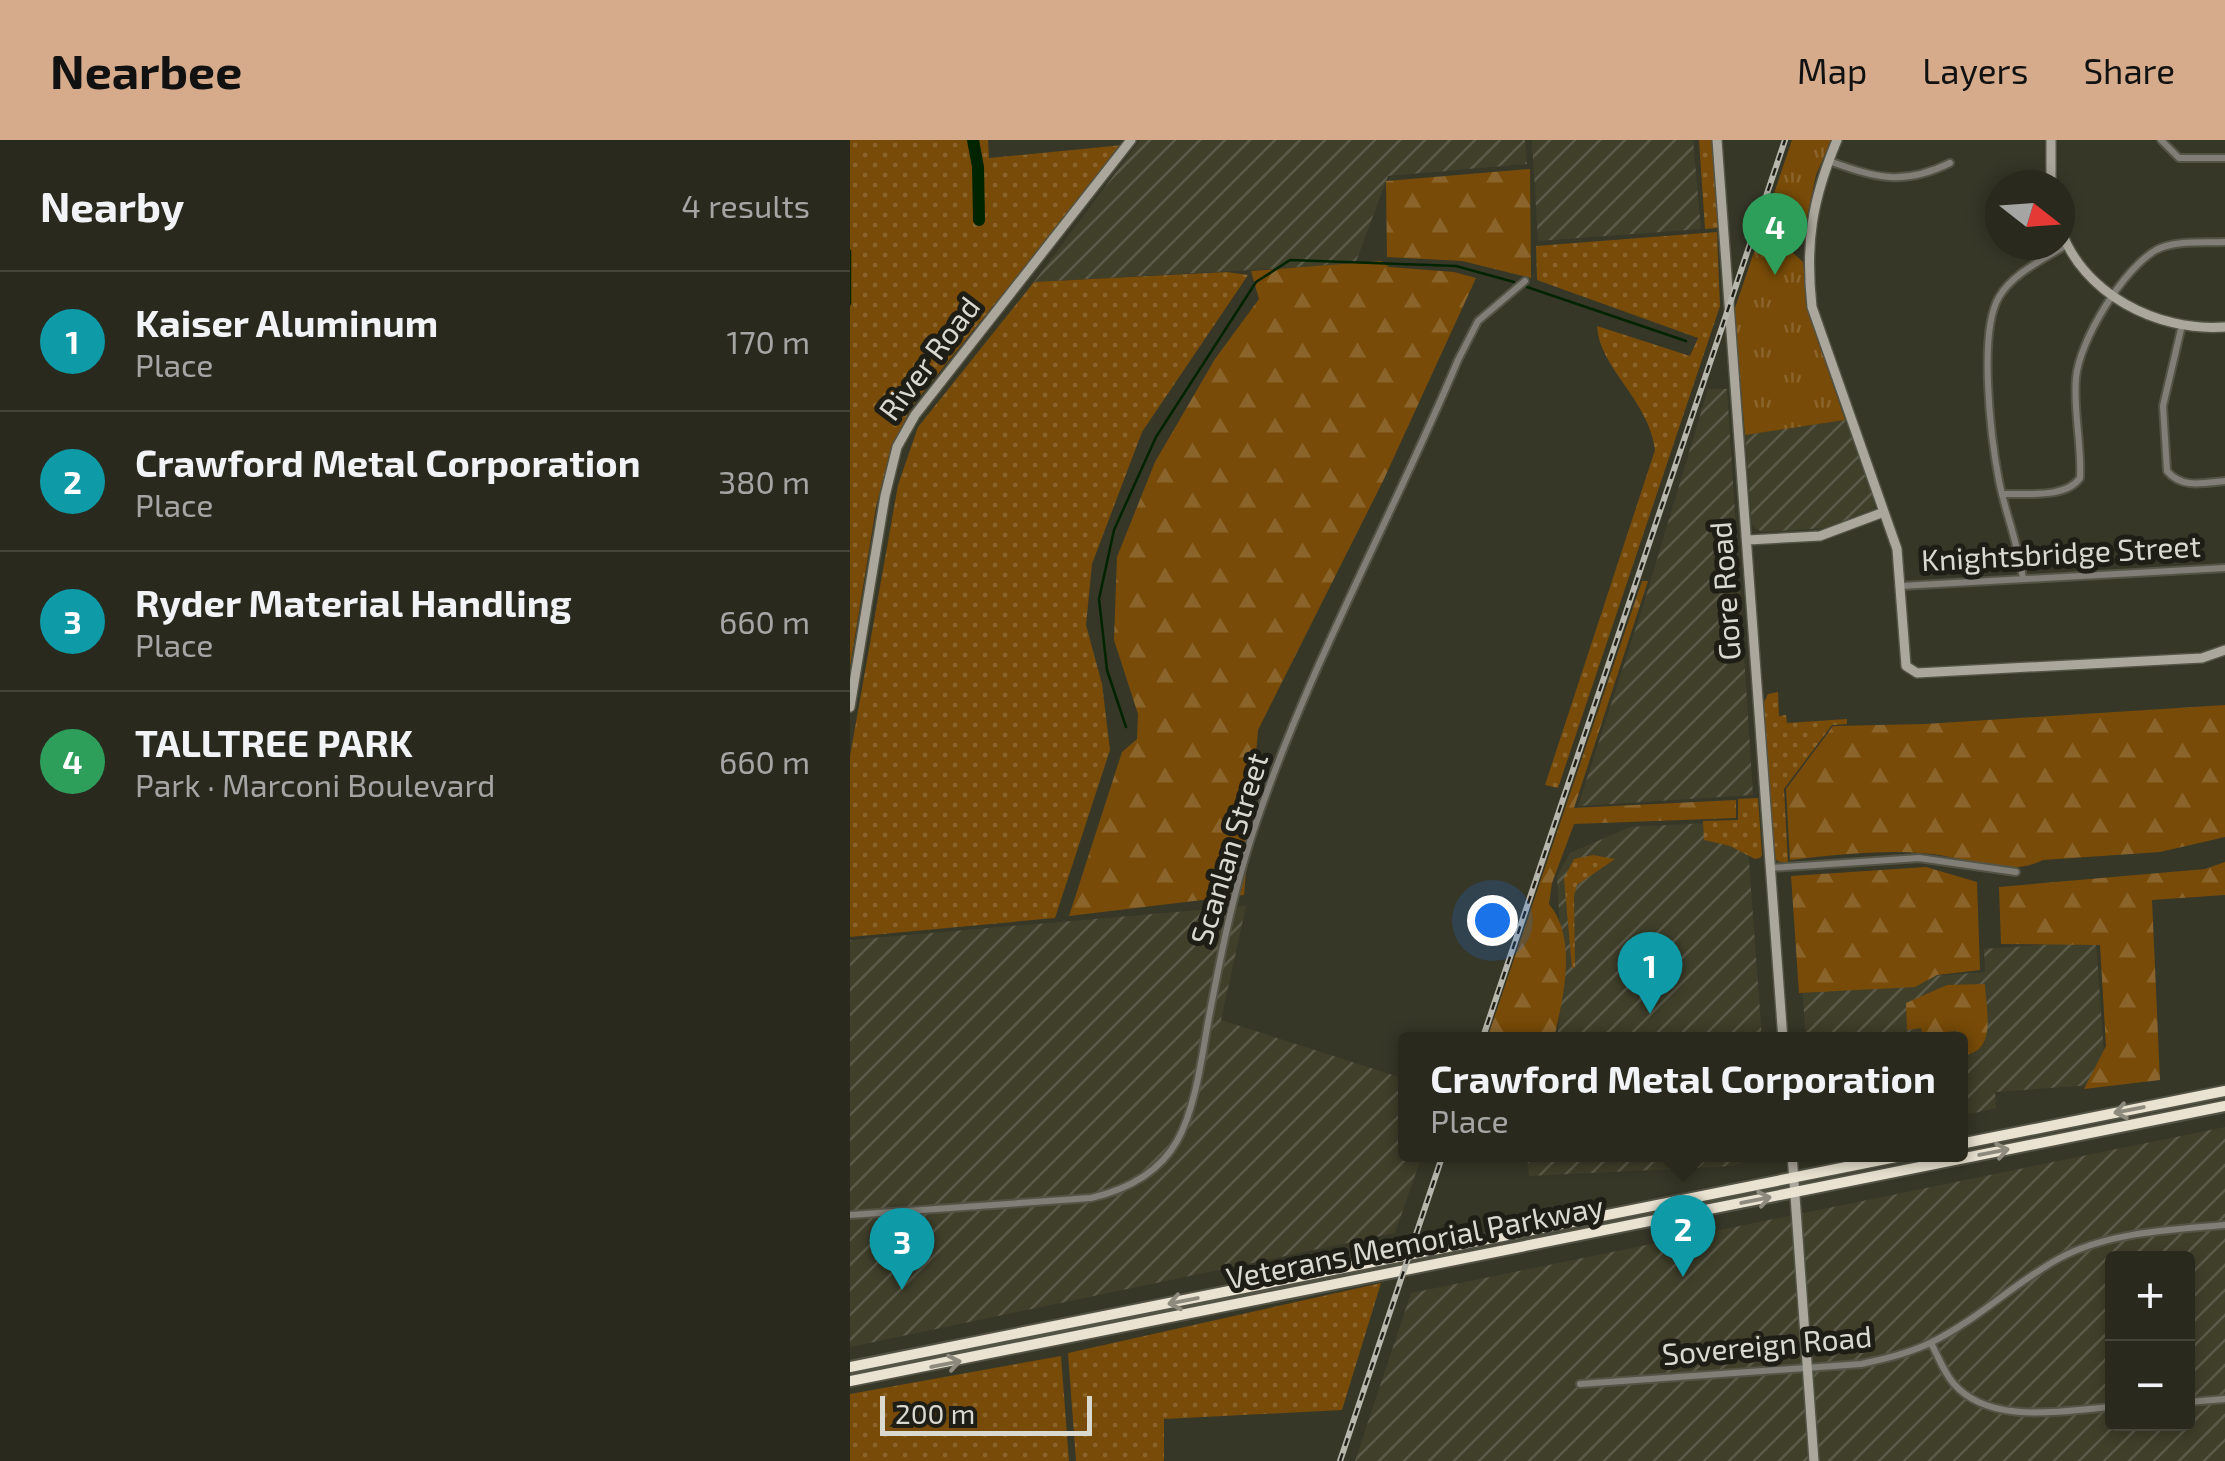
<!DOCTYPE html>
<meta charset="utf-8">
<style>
:root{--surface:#29291e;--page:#35352b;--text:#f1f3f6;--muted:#a5a6a4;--line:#45453c;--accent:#d6ab8b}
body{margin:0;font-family:"Exo 2",sans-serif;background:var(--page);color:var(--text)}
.controls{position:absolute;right:30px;bottom:30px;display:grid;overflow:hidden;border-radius:10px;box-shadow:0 5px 15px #0003}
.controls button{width:90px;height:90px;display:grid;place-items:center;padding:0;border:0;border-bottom:2px solid var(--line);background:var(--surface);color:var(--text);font:50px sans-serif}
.compass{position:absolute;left:1135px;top:30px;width:90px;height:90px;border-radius:50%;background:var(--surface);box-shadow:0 5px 15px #0003;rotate:107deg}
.scale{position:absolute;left:30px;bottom:25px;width:212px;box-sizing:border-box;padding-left:10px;border:5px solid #d9d9d0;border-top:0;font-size:28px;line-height:35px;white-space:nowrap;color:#d9d9d0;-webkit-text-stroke:8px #1e1e17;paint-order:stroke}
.you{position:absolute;left:642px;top:780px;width:35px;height:35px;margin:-25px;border:8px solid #fff;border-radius:50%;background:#1a73e8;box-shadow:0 0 0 15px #1a73e833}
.badge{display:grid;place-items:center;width:65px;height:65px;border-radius:50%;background:var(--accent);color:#fff;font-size:32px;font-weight:700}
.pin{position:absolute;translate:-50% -82px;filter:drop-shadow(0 2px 5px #0008)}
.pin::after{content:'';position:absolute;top:52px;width:35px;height:30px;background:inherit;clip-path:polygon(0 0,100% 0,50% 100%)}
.popup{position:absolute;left:548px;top:892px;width:570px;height:130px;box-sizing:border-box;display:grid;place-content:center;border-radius:10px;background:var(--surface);filter:drop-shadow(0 2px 8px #0005);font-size:32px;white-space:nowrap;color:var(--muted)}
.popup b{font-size:38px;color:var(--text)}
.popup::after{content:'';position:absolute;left:50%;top:100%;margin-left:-20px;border:20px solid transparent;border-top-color:var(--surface)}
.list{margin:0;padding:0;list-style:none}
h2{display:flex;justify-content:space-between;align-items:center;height:130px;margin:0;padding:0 40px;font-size:42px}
h2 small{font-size:32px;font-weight:400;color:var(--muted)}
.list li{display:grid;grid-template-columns:65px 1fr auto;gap:30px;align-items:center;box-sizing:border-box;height:140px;padding:0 40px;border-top:2px solid var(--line)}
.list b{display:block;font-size:38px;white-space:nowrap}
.list p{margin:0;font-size:32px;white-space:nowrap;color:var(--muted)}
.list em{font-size:32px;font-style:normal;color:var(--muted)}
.map{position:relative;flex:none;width:1375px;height:1321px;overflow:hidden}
header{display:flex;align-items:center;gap:60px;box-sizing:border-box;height:140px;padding:0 50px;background:var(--accent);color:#111}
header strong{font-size:48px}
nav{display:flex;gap:55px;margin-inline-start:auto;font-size:35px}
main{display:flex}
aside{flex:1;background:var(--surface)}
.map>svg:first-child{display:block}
.industrial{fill:url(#industrial-furrows);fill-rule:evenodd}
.grass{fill:url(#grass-dots)}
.forest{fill:url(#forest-firs)}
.park{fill:url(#park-tufts)}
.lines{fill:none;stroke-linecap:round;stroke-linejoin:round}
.stream{stroke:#002400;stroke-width:2.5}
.river{stroke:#002400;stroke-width:12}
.street-casing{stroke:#545446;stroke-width:10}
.secondary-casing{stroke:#545446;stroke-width:12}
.highway-casing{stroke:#545446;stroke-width:14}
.street{stroke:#817e77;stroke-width:6}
.secondary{stroke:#aca79c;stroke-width:9}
.highway{stroke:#eae3d2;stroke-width:10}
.rail-casing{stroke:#b7b7ad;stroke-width:6}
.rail{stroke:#1e1e17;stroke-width:2.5;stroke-dasharray:8;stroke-linecap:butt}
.oneway{stroke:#8e8a7e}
.labels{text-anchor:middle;stroke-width:10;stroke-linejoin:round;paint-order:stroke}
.street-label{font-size:30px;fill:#d9d9d0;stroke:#1e1e17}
</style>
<header>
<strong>Nearbee</strong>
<nav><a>Map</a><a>Layers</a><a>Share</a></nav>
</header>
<main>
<aside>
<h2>Nearby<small>4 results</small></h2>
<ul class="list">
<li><span class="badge" style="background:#0f9aa8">1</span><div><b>Kaiser Aluminum</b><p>Place</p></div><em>170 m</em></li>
<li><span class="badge" style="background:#0f9aa8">2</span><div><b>Crawford Metal Corporation</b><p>Place</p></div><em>380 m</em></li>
<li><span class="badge" style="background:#0f9aa8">3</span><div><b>Ryder Material Handling</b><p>Place</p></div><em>660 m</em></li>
<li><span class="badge" style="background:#2e9e5b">4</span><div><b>TALLTREE PARK</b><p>Park · Marconi Boulevard</p></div><em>660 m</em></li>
</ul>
</aside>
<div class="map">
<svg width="1375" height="1321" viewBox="0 0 1375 1321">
<defs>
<pattern id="industrial-furrows" width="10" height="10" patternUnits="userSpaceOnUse" patternTransform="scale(2.5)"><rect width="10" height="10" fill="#403f2a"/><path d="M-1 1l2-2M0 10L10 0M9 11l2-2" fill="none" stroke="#5b5a48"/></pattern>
<pattern id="grass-dots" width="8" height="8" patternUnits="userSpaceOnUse" patternTransform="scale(2.5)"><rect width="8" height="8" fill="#784b08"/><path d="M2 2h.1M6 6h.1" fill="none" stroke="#8b642b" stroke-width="1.8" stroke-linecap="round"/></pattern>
<pattern id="forest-firs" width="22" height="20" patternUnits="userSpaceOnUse" patternTransform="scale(2.5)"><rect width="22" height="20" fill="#784b08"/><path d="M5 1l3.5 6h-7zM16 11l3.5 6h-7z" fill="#8b642b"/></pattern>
<pattern id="park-tufts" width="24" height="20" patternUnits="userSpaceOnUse" patternTransform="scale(2.5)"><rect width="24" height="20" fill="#784b08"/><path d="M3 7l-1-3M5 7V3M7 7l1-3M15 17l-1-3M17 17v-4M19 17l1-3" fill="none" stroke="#8b642b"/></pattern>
</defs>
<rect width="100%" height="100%" fill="#373728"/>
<path class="industrial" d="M290,0H675L677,24L538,36L505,124L184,142Z
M682,0H843L851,89L688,101Z
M858,249H877L903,655L728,666L794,463Z
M995,280L1025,359L1024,369L975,388L913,392L905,388L902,384L895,295Z
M896,681L912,899L707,900L713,846L707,736L720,713L780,687Z
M396,766L371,880L555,939L556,1014L572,1015L545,1093L0,1207V800Z
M1246,801L1256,944L1145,952L1146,968L1111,976L1110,900L956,899L952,846L1135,832L1134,809Z
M1375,987V1321H505L561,1153ZM1262,1118H1338V1284H1262Z
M677,1015V1014L908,1015L884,1026L679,1036Z"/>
<path class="grass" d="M0,0H138L139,18L273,5L62,266L41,308L26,367L0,527Z
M849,0H862L868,88L855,89Z
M867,92L870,166L708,648L695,645L805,310C799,260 749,228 747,186L840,216L848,198L687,140L686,106Z
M377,132L398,135L292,292L242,424L236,485L252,544L260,610L205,778L0,797V616L48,345L68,287L184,142Z
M928,552L929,576L936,575L937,583L997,579V584L982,585L934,649L938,723L927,721L924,715L913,564L918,554Z
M908,658L912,715L910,718L905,719L880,706L854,700L853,681L888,680V659Z
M743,715L765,719L727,745L724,756L725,827L722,828L714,738L724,719Z
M531,1143L492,1270L314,1279V1321H226L218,1213Z
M211,1216L219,1321H0V1254Z"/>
<path class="forest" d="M680,29L681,138L612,121L537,117L536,41Z
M531,121L539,127L604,132L626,138L533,341L408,590L394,755L219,776L272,612L287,599L288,574L264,500L267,417L305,322L365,219L409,159L401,131Z
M792,441H798L724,668L886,660V678L724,684L702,743L699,764C728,799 713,858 704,899H637Z
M1375,565V697L1310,712L1193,720C1155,739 1112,715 1072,713C1028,710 983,715 940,720L936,649L983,586L1075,584Z
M1375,722V755L1302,760L1310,940L1234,949L1256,906L1250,805L1151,804L1149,747L1355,729Z
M1076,727L1127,742L1130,830L1087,835L1065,847L949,853L941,736Z
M1135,844C1136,870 1148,914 1111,915L1108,891L1072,894L1071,888L1057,890L1056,863L1097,845Z"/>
<path class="park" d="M942,0H981L966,35L954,91L943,98L942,112L953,122L959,175L995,280L895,295L884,171Z"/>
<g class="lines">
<path class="stream" d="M0,111V164
M677,147L836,201
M276,587L257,530L249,459L264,390L306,297L406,142L440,120L606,126L664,142"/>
<path class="river" d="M123,0L128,27L129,80"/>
<defs>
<path id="street" d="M1311,0L1329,18H1375
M979,21C1026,38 1053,46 1100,23
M1332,185L1313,266L1317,331C1332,349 1353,343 1375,341
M1152,354C1176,353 1215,359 1230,338C1232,305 1223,271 1226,238C1229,201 1273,129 1306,110C1325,100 1354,103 1375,102
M1173,439C1168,403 1156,375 1149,341C1141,299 1128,192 1149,157C1163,133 1193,120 1216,105
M1051,446L1375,428
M920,728L1069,718L1166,732
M0,1075L241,1058C275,1050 309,1033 327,1001C346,968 352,914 359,877C371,814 383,753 403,692C457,529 542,378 608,220L628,181L675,141
M1081,1203C1088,1216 1094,1233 1104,1244C1141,1286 1214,1270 1262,1267
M730,1244L1011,1224C1034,1219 1056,1214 1078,1204C1125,1182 1163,1144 1208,1119C1257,1092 1321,1090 1375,1085
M1338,1262L1375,1259"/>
<path id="secondary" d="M867,0L933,900
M987,0C962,60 955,103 962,167L1047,409L1056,526L1067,533L1352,518L1375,510
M1201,45V0
M1210,88C1233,154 1307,192 1375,187
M898,400L970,396L1034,372
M0,567L35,356L47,307L65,275L281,0
M942,1014L964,1321"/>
<path id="highway" d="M1110,1004L1375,951
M0,1227L1061,1014
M0,1241L1375,966"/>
</defs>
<use href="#street" class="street-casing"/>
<use href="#secondary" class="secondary-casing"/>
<use href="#highway" class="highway-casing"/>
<use href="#street" class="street"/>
<use href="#secondary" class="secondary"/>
<use href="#highway" class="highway"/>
<defs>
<path id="rail" d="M632,900L935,0
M490,1321L593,1014"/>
</defs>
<use href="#rail" class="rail-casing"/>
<use href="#rail" class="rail"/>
</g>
<defs><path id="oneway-shaft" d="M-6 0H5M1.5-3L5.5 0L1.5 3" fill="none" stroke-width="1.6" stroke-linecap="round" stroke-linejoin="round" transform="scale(2.5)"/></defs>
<g class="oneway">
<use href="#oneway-shaft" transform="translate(1279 970) rotate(169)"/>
<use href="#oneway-shaft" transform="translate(1144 1012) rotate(-11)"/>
<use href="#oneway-shaft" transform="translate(906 1060) rotate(-11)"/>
<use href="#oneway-shaft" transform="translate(333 1161) rotate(169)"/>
<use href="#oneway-shaft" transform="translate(96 1224) rotate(-11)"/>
</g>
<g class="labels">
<g class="street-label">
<text transform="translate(80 219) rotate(-53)" y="10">River Road</text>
<text transform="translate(1211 414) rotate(-3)" y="10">Knightsbridge Street</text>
<text transform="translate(876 451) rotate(-94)" y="10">Gore Road</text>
<text transform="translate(380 709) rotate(-73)" y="10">Scanlan Street</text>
<text transform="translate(565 1103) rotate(-11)" y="10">Veterans Memorial Parkway</text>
<text transform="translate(917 1206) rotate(-5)" y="10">Sovereign Road</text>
</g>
</g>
</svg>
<div class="controls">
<button>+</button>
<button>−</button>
</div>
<svg class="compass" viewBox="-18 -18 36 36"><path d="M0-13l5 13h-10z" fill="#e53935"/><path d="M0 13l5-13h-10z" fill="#a5a6a4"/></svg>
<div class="scale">200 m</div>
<div class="you"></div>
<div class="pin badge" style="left:800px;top:874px;background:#0f9aa8">1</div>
<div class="pin badge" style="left:833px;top:1137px;background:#0f9aa8">2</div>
<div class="popup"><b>Crawford Metal Corporation</b>Place</div>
<div class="pin badge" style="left:52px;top:1150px;background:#0f9aa8">3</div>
<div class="pin badge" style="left:925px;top:135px;background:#2e9e5b">4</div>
</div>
</main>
